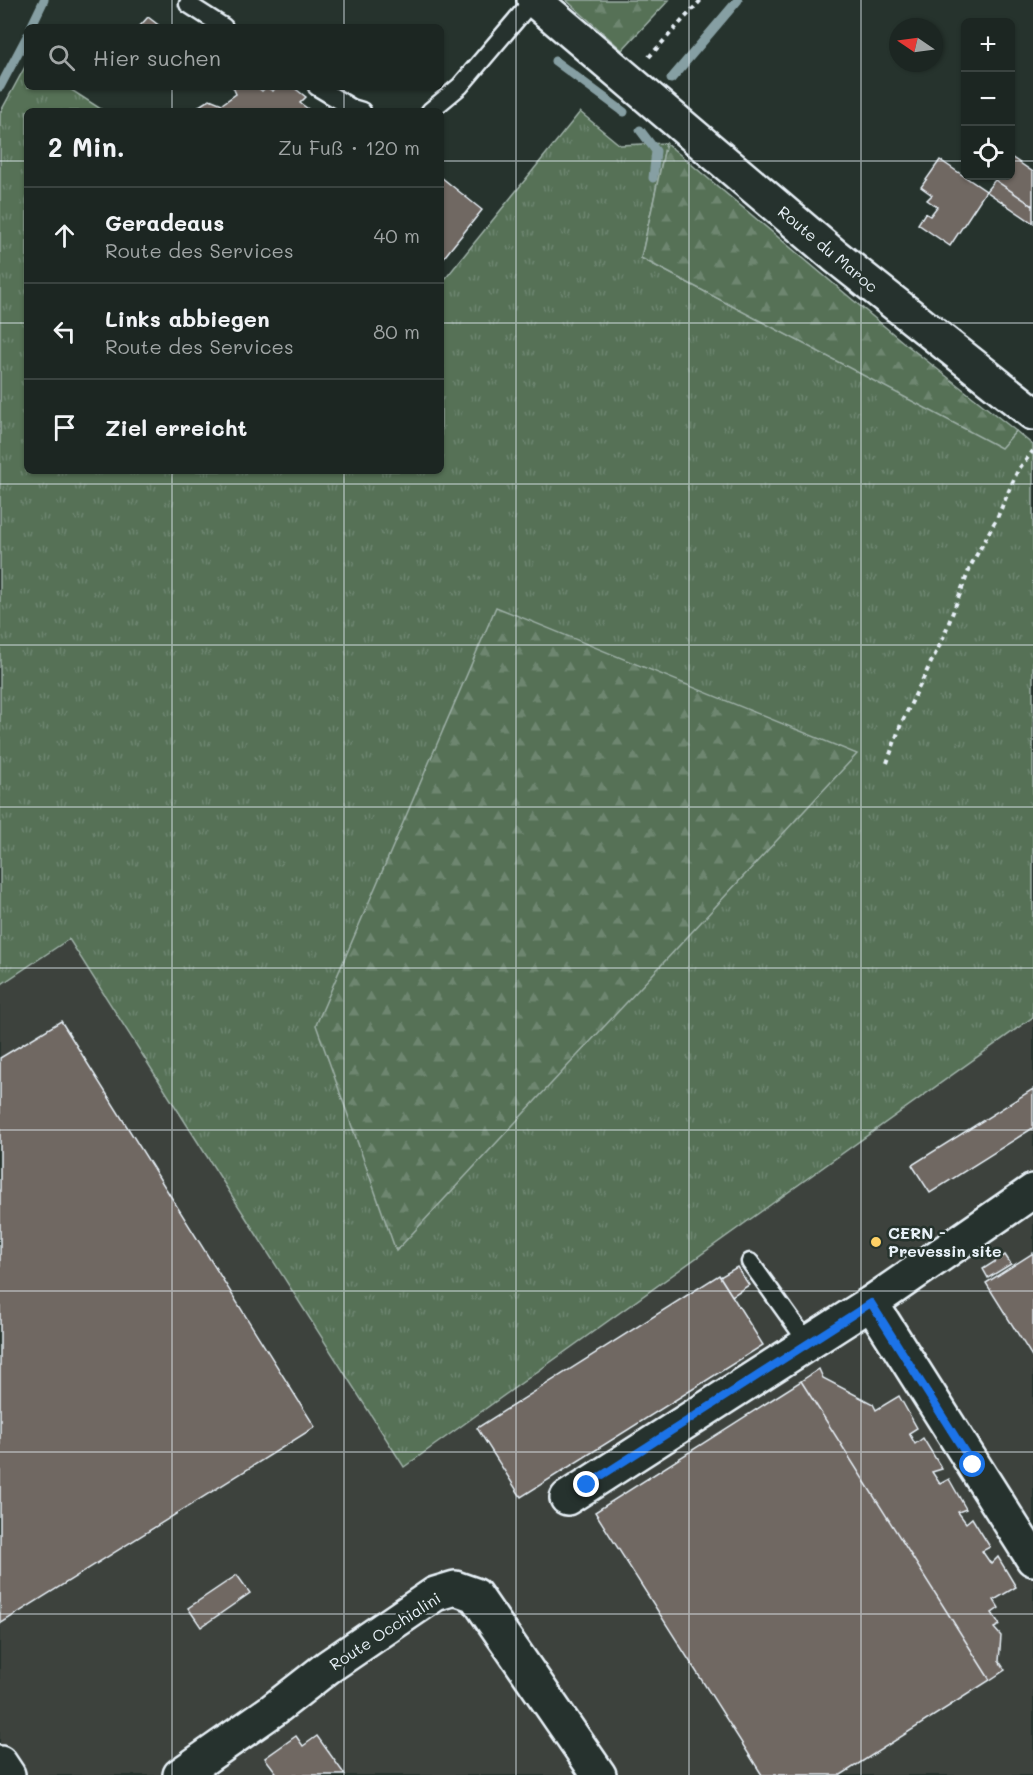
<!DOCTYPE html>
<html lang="de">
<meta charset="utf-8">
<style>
:root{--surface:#1c2622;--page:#29322f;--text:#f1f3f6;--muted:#a0a5a5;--line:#3a4340}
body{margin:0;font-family:Mali,sans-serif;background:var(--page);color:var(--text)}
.controls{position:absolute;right:18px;top:18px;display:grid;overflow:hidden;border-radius:9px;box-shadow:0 2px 4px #0004}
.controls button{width:54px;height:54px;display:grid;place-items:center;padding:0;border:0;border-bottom:2px solid var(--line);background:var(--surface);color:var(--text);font:30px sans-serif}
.compass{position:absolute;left:889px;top:18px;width:54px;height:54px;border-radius:50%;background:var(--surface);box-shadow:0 2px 4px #0004;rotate:283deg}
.stop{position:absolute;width:18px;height:18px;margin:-14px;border:4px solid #1a73e8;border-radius:50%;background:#fff}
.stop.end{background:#1a73e8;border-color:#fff;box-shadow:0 2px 6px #0008}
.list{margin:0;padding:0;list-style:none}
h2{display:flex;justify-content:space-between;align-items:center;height:78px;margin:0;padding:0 24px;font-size:26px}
h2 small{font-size:20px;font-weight:400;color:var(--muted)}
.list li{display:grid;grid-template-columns:39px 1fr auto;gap:18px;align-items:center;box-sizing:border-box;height:96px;padding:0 24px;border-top:2px solid var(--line)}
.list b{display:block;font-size:22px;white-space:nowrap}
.list p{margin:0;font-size:20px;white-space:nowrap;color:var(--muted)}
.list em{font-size:20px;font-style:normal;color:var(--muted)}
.icon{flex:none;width:33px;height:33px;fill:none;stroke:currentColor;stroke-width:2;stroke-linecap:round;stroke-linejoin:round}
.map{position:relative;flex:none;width:1033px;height:1775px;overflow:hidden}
.search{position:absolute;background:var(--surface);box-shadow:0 2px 4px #0004;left:24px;top:24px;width:420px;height:66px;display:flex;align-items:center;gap:15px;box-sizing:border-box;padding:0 21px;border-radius:9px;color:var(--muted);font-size:22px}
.panel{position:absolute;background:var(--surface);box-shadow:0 2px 4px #0004;left:24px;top:108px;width:420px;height:366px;border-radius:9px}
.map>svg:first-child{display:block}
.built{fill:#3c433d}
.grass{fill:url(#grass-tufts);stroke:#9fb1a8;stroke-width:1.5}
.forest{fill:url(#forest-firs);stroke:#9fb1a8;stroke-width:1.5}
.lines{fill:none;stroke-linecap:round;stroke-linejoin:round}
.stream{stroke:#869fa3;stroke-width:9}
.building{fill:#706762;stroke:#e8f1f8;stroke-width:1.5}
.service-casing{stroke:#e8f1f8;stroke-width:21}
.minor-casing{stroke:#e8f1f8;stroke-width:38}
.path{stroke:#e8f1f8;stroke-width:4;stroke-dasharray:4.5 4.5;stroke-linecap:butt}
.service{stroke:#26332d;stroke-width:16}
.minor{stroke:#26332d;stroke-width:33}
.route{stroke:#1a73e8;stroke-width:8}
.grid{fill:none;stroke:#e8f1f8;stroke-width:1.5;stroke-opacity:0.55}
.poi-dot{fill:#ffd166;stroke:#26332d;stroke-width:2}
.labels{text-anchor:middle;stroke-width:5;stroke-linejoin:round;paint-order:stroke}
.street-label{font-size:16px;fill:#e8f1f8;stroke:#26332d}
.poi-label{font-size:16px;font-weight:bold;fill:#e8f1f8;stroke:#26332d;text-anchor:start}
</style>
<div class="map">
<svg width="1033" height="1775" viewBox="0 0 1033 1775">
<defs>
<pattern id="grass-tufts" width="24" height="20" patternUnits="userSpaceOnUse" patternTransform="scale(1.5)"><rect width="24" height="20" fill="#567157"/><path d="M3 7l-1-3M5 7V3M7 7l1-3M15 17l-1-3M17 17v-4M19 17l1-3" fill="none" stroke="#6e8670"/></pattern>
<pattern id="forest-firs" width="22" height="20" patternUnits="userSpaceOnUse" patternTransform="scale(1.5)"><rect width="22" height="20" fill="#567157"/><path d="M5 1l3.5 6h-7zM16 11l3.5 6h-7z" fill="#6e8670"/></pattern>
</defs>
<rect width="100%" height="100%" fill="#26332d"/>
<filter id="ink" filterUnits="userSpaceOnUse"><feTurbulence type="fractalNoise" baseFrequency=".0167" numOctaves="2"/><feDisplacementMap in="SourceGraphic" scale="12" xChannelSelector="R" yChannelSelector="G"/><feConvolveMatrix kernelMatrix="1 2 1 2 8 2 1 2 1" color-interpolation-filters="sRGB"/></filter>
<g filter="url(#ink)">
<path class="built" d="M69,939L404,1467L1033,1017V1775H0V985Z"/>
<path class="grass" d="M27,63V87H67L104,111H27V471H441V284L580,112L620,145L666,143L641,258L1001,447L1016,431L1033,445V1017L404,1467L69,939L0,985V113Z"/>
<path class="forest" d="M566,0H669L622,50Z
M666,143L903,342L1016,431L1001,448L641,258Z
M496,607L857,754L396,1251L316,1025Z"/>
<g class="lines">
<path class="stream" d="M31,27L44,0
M555,61L624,112
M671,79L738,0
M0,87L27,36
M640,130L656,151L653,178"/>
</g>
<path class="building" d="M148,17L161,27H139Z
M233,87H259L258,88L262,91L266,87L273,91L276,87H293L306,97L300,103L311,111H197L199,106L210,99L222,104L236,94Z
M1011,157L1033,172V206L995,180L998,176H1010Z
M940,160L986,191L950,246L918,224L925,213L930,216L937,207L927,200L932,195L921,187Z
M441,177L482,210L441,261Z
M995,180L1033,206V223L986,191Z
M61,1021L315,1427L0,1624V1058Z
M1033,1089V1128L930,1193L912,1165Z
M1033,1253V1358L986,1283Z
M1005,1255L1011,1264L988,1278L983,1269Z
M737,1267L749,1285L732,1296L720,1277Z
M719,1275L763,1345L521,1497L477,1428Z
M819,1369L823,1378L873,1404L876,1410L899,1396L917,1428L909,1433L915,1444L923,1438L942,1469L932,1472L940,1484L949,1479L966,1509L958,1512L966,1523L972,1518L990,1547L982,1551L991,1564L998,1557L1016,1587L994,1600L999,1608L992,1613L1000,1625L994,1628L1001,1636L999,1661L1005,1670L990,1680L801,1381Z
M801,1381L990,1680L841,1775H762L595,1512Z
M237,1575L250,1593L201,1627L188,1608Z
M296,1736L303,1746L317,1736L345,1775H278L265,1758Z"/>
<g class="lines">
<defs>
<path id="service" d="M188,4L224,27
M317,87L352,108L362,111
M430,111L460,86L533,0
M750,1262L808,1343"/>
<path id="minor" d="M534,0L835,256L1033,413
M871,1303L1033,1559
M567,1498L871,1303L1033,1191
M0,1763L8,1775
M180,1775L273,1710L328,1667L435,1594L455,1588L475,1595L599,1775"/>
</defs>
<use href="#service" class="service-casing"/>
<use href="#minor" class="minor-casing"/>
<path class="path" d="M649,57L701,0
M887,763L901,724L943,638L971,565L997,518L1018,470L1033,451"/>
<use href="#service" class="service"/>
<use href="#minor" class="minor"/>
</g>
</g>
<g class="lines" filter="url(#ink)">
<path class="route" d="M587,1485L871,1303L973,1465"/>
</g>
<path class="grid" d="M172,0V27M344,0V27M516,0V1775M689,0V1775M861,0V1775M172,87V111M344,87V111M0,161H27M441,161H966M1010,161H1033M0,323H27M441,323H1033M172,471V1775M344,471V1775M0,484H1033M0,645H1033M0,807H1033M0,968H1033M0,1130H1033M0,1291H1033M0,1452H1033M0,1614H1033"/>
<circle class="poi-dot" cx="876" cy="1242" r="6"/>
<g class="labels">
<g class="street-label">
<text transform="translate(828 249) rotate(40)" y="6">Route du Maroc</text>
<text transform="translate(385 1631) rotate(-33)" y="6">Route Occhialini</text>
</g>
<g class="poi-label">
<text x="888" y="1239">CERN -<tspan x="888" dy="18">Prevessin site</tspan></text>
</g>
</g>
</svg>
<div class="controls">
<button>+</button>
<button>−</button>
<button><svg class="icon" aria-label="locate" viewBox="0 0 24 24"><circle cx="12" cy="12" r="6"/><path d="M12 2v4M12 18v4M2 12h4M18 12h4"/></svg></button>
</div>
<svg class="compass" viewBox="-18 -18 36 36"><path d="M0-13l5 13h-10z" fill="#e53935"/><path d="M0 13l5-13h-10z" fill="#a0a5a5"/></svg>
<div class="stop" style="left:973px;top:1465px"></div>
<div class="stop end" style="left:587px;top:1485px"></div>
<div class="search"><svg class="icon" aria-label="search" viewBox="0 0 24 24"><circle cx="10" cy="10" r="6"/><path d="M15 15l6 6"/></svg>Hier suchen</div>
<section class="panel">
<h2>2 Min.<small>Zu Fuß · 120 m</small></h2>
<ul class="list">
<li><svg class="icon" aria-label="ahead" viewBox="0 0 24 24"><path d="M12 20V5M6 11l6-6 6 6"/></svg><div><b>Geradeaus</b><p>Route des Services</p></div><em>40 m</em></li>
<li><svg class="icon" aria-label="left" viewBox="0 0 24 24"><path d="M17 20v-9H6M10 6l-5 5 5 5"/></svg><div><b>Links abbiegen</b><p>Route des Services</p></div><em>80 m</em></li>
<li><svg class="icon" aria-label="arrive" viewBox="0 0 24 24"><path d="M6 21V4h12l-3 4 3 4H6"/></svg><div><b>Ziel erreicht</b></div></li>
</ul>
</section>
</div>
